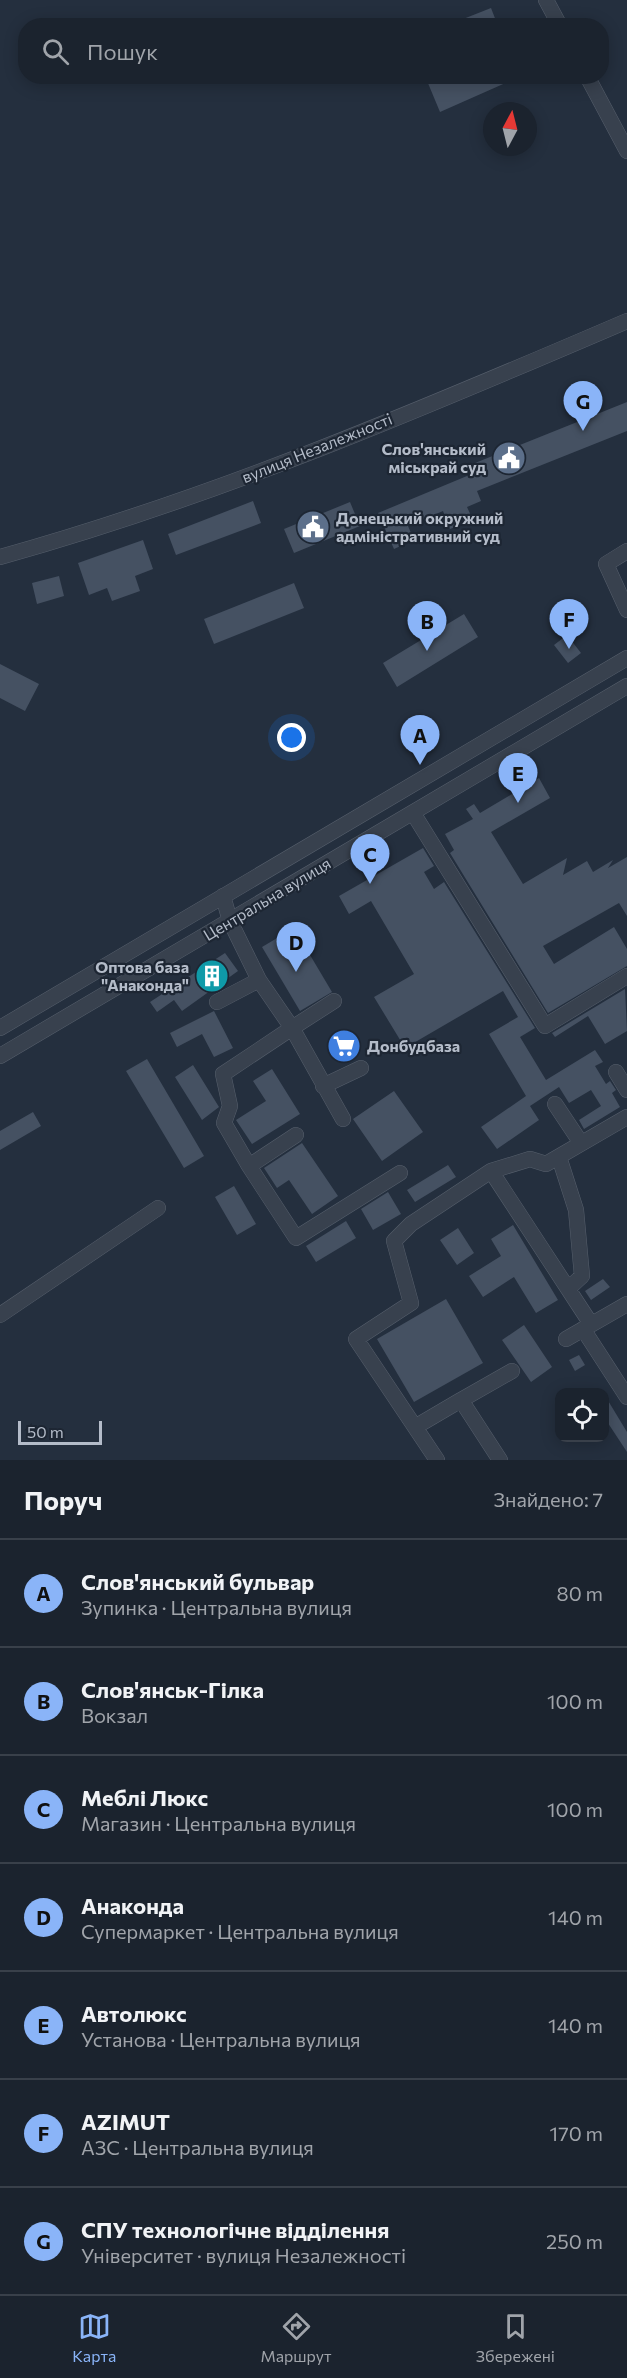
<!DOCTYPE html>
<html lang="uk">
<meta charset="utf-8">
<style>
:root{--surface:#1b232e;--page:#242b36;--text:#f1f3f6;--muted:#a0a4aa;--line:#39404a;--accent:#8ab4f8}
body{margin:0;font-family:Commissioner,sans-serif;background:var(--page);color:var(--text)}
.controls{position:absolute;right:18px;bottom:18px;display:grid;overflow:hidden;border-radius:12px;box-shadow:0 3px 15px #0003}
.controls button{width:54px;height:54px;display:grid;place-items:center;padding:0;border:0;border-bottom:2px solid var(--line);background:var(--surface);color:var(--text);font:30px sans-serif}
.compass{position:absolute;left:483px;top:102px;width:54px;height:54px;border-radius:50%;background:var(--surface);box-shadow:0 3px 15px #0003;rotate:7deg}
.scale{position:absolute;left:18px;bottom:15px;width:84px;box-sizing:border-box;padding-left:6px;border:3px solid #b4bcc9;border-top:0;font-size:16px;line-height:21px;white-space:nowrap;color:#b4bcc9;-webkit-text-stroke:4px #1d2633;paint-order:stroke}
.you{position:absolute;left:292px;top:738px;width:21px;height:21px;margin:-15px;border:4px solid #fff;border-radius:50%;background:#1a73e8;box-shadow:0 0 0 9px #1a73e833}
.badge{display:grid;place-items:center;width:39px;height:39px;border-radius:50%;background:var(--accent);color:#111;font-size:20px;font-weight:700}
.pin{position:absolute;translate:-50% -50px;filter:drop-shadow(0 2px 3px #0008)}
.pin::after{content:'';position:absolute;top:32px;width:21px;height:18px;background:inherit;clip-path:polygon(0 0,100% 0,50% 100%)}
.list{margin:0;padding:0;list-style:none}
h2{display:flex;justify-content:space-between;align-items:center;height:78px;margin:0;padding:0 24px;font-size:26px}
h2 small{font-size:20px;font-weight:400;color:var(--muted)}
.list li{display:grid;grid-template-columns:39px 1fr auto;gap:18px;align-items:center;box-sizing:border-box;height:108px;padding:0 24px;border-top:2px solid var(--line)}
.list b{display:block;font-size:22px;white-space:nowrap}
.list p{margin:0;font-size:20px;white-space:nowrap;color:var(--muted)}
.list em{font-size:20px;font-style:normal;color:var(--muted)}
.icon{flex:none;width:33px;height:33px;fill:none;stroke:currentColor;stroke-width:2;stroke-linecap:round;stroke-linejoin:round}
.map{position:relative;flex:none;width:627px;height:1460px;overflow:hidden}
.search{position:absolute;background:var(--surface);box-shadow:0 3px 15px #0003;left:18px;right:18px;top:18px;height:66px;display:flex;align-items:center;gap:15px;box-sizing:border-box;padding:0 21px;border-radius:24px;color:var(--muted);font-size:22px}
.sheet{height:834px;background:var(--surface)}
nav{display:flex;justify-content:space-around;align-items:center;box-sizing:border-box;height:84px;border-top:2px solid var(--line);background:var(--surface);font-size:16px;color:var(--muted)}
nav a{display:grid;justify-items:center;gap:3px}
nav .on{color:var(--accent)}
.map>svg:first-child{display:block}
.building{fill:#455162}
.lines{fill:none;stroke-linecap:round;stroke-linejoin:round}
.minor-casing{stroke:#565f6c;stroke-width:16}
.minor{stroke:#38414e;stroke-width:15}
.labels{text-anchor:middle;stroke-width:4.5;stroke-linejoin:round;paint-order:stroke}
.street-label{font-size:16px;fill:#b4bcc9;stroke:#1d2633}
.poi-label{font-size:16px;font-weight:bold;fill:#b4bcc9;stroke:#1d2633;text-anchor:end}
</style>
<div class="map">
<svg width="627" height="1460" viewBox="0 0 627 1460">
<rect width="100%" height="100%" fill="#242f3e"/>
<path class="building" d="M491,8L498,26H448V25Z
M425,76H521L440,112Z
M627,402V431L477,491L481,501L467,507L473,520L450,529L443,511L408,526L414,540L394,549L378,513L479,471L475,463Z
M253,501L261,523L176,555L168,534Z
M350,502L360,526L294,553L284,529Z
M143,540L153,569L135,576L140,591L112,601L107,588L89,595L78,563Z
M59,576L64,596L37,604L32,583Z
M294,583L304,608L214,644L204,619Z
M464,614L478,637L397,687L383,663Z
M567,635L581,653L568,663L554,645Z
M0,664L39,684L25,711L0,698Z
M539,778L550,798L491,832L523,884L567,858L563,875L587,861L593,872L613,860L608,868L627,857V916L619,903L543,946L554,964L614,927L627,949V966L548,1013L461,871L450,853L454,850L445,834L473,819L466,809L474,804L480,813Z
M423,848L434,866L424,872L434,889L444,882L535,1028L520,1037L546,1080L595,1050L603,1062L595,1066L606,1084L610,1081L616,1090L612,1093L620,1107L584,1129L579,1120L601,1106L591,1090L569,1103L559,1087L530,1106L539,1120L497,1149L481,1127L526,1096L489,1034L518,1017L503,991L405,1048L374,997L414,974L371,901L349,914L339,896Z
M294,928L332,992L300,1011L262,947Z
M225,953L238,971L182,1011L174,1000L157,1012L150,1002Z
M625,989L627,1031L605,1044L588,1016L555,1037L552,1033Z
M214,1011L233,1048L214,1057L202,1034L177,1047L170,1033Z
M147,1059L204,1156L184,1168L126,1071Z
M193,1065L219,1107L202,1120L175,1077Z
M272,1069L300,1114L252,1144L236,1120L266,1101L253,1081Z
M394,1091L423,1132L382,1161L353,1119Z
M33,1112L41,1126L0,1150V1131Z
M302,1143L338,1196L312,1214L289,1180L277,1188L264,1168Z
M448,1165L456,1177L415,1202L407,1190Z
M234,1186L256,1224L237,1235L215,1197Z
M388,1192L401,1214L373,1230L361,1209Z
M346,1221L356,1238L316,1262L306,1246Z
M513,1225L558,1300L536,1313L514,1277L483,1297L469,1276L501,1256L491,1239Z
M458,1228L474,1253L457,1265L440,1240Z
M603,1279L610,1287L591,1300L585,1291Z
M446,1299L483,1363L414,1402L377,1339Z
M524,1325L552,1367L531,1382L502,1340Z
M579,1355L585,1365L575,1371L569,1360Z
M604,1394L627,1432V1452L604,1417Z"/>
<g class="lines">
<defs>
<path id="minor" d="M546,0L560,26
M587,76L627,151
M627,551L606,564L627,610
M0,557C216,497 422,409 627,321
M413,813L545,1026L627,976
M223,896L230,921L259,980
M334,1001L292,1028L343,1119
M217,1002L259,980L292,1028L223,1074L230,1106L224,1123L249,1166L296,1135
M0,1028L627,658
M0,1056L627,686
M616,1072L627,1090
M323,1086L361,1068
M555,1104L581,1143
M559,1157L576,1210L582,1276L568,1289
M249,1166L296,1238L400,1173
M0,1315L158,1208
M591,1324L491,1171L530,1159L546,1164L627,1117
M583,1329L627,1397
M566,1339L627,1304
M461,1400L512,1371
M415,1427L461,1400L500,1460
M437,1460L356,1339L411,1303L394,1241L411,1224L491,1171"/>
</defs>
<use href="#minor" class="minor-casing"/>
<use href="#minor" class="minor"/>
</g>
<defs>
<symbol id="civic-disc" viewBox="-11 -11 22 22"><circle r="9.5" fill="#5c6f8a" stroke="#1d2633"/><path d="M-.6-6.5H3V-4.5H.6V-3L4-1V1h2V6H-6V1h2V-1L-.6-3ZM-1.2 2.5V6h2.4V2.5Z" fill="#fff"/></symbol>
<symbol id="building-disc" viewBox="-11 -11 22 22"><circle r="9.5" fill="#0f9aa8" stroke="#1d2633"/><path d="M-4-6H4V6H1V3H-1V6H-4ZM-2.5-4.3h1.7v1.8h-1.7ZM.8-4.3h1.7v1.8H.8ZM-2.5-1h1.7V.8h-1.7ZM.8-1h1.7V.8H.8Z" fill="#fff"/></symbol>
<symbol id="supermarket-disc" viewBox="-11 -11 22 22"><circle r="9.5" fill="#3f7fe0" stroke="#1d2633"/><path d="M-6-5.5h2.5l.6 2H6L4.5 2H-2.5L-4.4-4H-6ZM-1.5 3.2a1.3 1.3 0 1 0 .1 0ZM3 3.2a1.3 1.3 0 1 0 .1 0Z" fill="#fff"/></symbol>
</defs>
<g fill-rule="evenodd">
<use href="#civic-disc" x="490" y="439" width="38" height="38"/>
<use href="#civic-disc" x="294" y="508" width="38" height="38"/>
<use href="#building-disc" x="193" y="957" width="38" height="38"/>
<use href="#supermarket-disc" x="325" y="1027" width="38" height="38"/>
</g>
<g class="labels">
<g class="street-label">
<text transform="translate(317 448) rotate(-22)" y="6">вулиця Незалежності</text>
<text transform="translate(267 899) rotate(-31)" y="6">Центральна вулиця</text>
</g>
<g class="poi-label">
<text x="486" y="455">Слов'янський<tspan x="486" dy="18">міськрай суд</tspan></text>
<text x="336" y="524" text-anchor="start">Донецький окружний<tspan x="336" dy="18">адміністративний суд</tspan></text>
<text x="189" y="973">Оптова база<tspan x="189" dy="18">"Анаконда"</tspan></text>
<text x="367" y="1052" text-anchor="start">Донбудбаза</text>
</g>
</g>
</svg>
<div class="controls">
<button><svg class="icon" aria-label="locate" viewBox="0 0 24 24"><circle cx="12" cy="12" r="6"/><path d="M12 2v4M12 18v4M2 12h4M18 12h4"/></svg></button>
</div>
<svg class="compass" viewBox="-18 -18 36 36"><path d="M0-13l5 13h-10z" fill="#e53935"/><path d="M0 13l5-13h-10z" fill="#a0a4aa"/></svg>
<div class="scale">50 m</div>
<div class="you"></div>
<div class="pin badge" style="left:420px;top:765px">A</div>
<div class="pin badge" style="left:427px;top:651px">B</div>
<div class="pin badge" style="left:370px;top:884px">C</div>
<div class="pin badge" style="left:296px;top:972px">D</div>
<div class="pin badge" style="left:518px;top:803px">E</div>
<div class="pin badge" style="left:569px;top:649px">F</div>
<div class="pin badge" style="left:583px;top:431px">G</div>
<div class="search"><svg class="icon" aria-label="search" viewBox="0 0 24 24"><circle cx="10" cy="10" r="6"/><path d="M15 15l6 6"/></svg>Пошук</div>
</div>
<section class="sheet">
<h2>Поруч<small>Знайдено: 7</small></h2>
<ul class="list">
<li><span class="badge">A</span><div><b>Слов'янський бульвар</b><p>Зупинка · Центральна вулиця</p></div><em>80 m</em></li>
<li><span class="badge">B</span><div><b>Слов'янськ-Гілка</b><p>Вокзал</p></div><em>100 m</em></li>
<li><span class="badge">C</span><div><b>Меблі Люкс</b><p>Магазин · Центральна вулиця</p></div><em>100 m</em></li>
<li><span class="badge">D</span><div><b>Анаконда</b><p>Супермаркет · Центральна вулиця</p></div><em>140 m</em></li>
<li><span class="badge">E</span><div><b>Автолюкс</b><p>Установа · Центральна вулиця</p></div><em>140 m</em></li>
<li><span class="badge">F</span><div><b>AZIMUT</b><p>АЗС · Центральна вулиця</p></div><em>170 m</em></li>
<li><span class="badge">G</span><div><b>СПУ технологічне відділення</b><p>Університет · вулиця Незалежності</p></div><em>250 m</em></li>
</ul>
</section>
<nav>
<a class="on"><svg class="icon" aria-label="map" viewBox="0 0 24 24"><path d="M3 6l6-2 6 2 6-2v14l-6 2-6-2-6 2zM9 4v14M15 6v14"/></svg>Карта</a>
<a><svg class="icon" aria-label="directions" viewBox="0 0 24 24"><path d="M12 3l9 9-9 9-9-9zM9 14v-3h6M13 9l2 2-2 2"/></svg>Маршрут</a>
<a><svg class="icon" aria-label="saved" viewBox="0 0 24 24"><path d="M7 4h10v16l-5-4-5 4z"/></svg>Збережені</a>
</nav>
